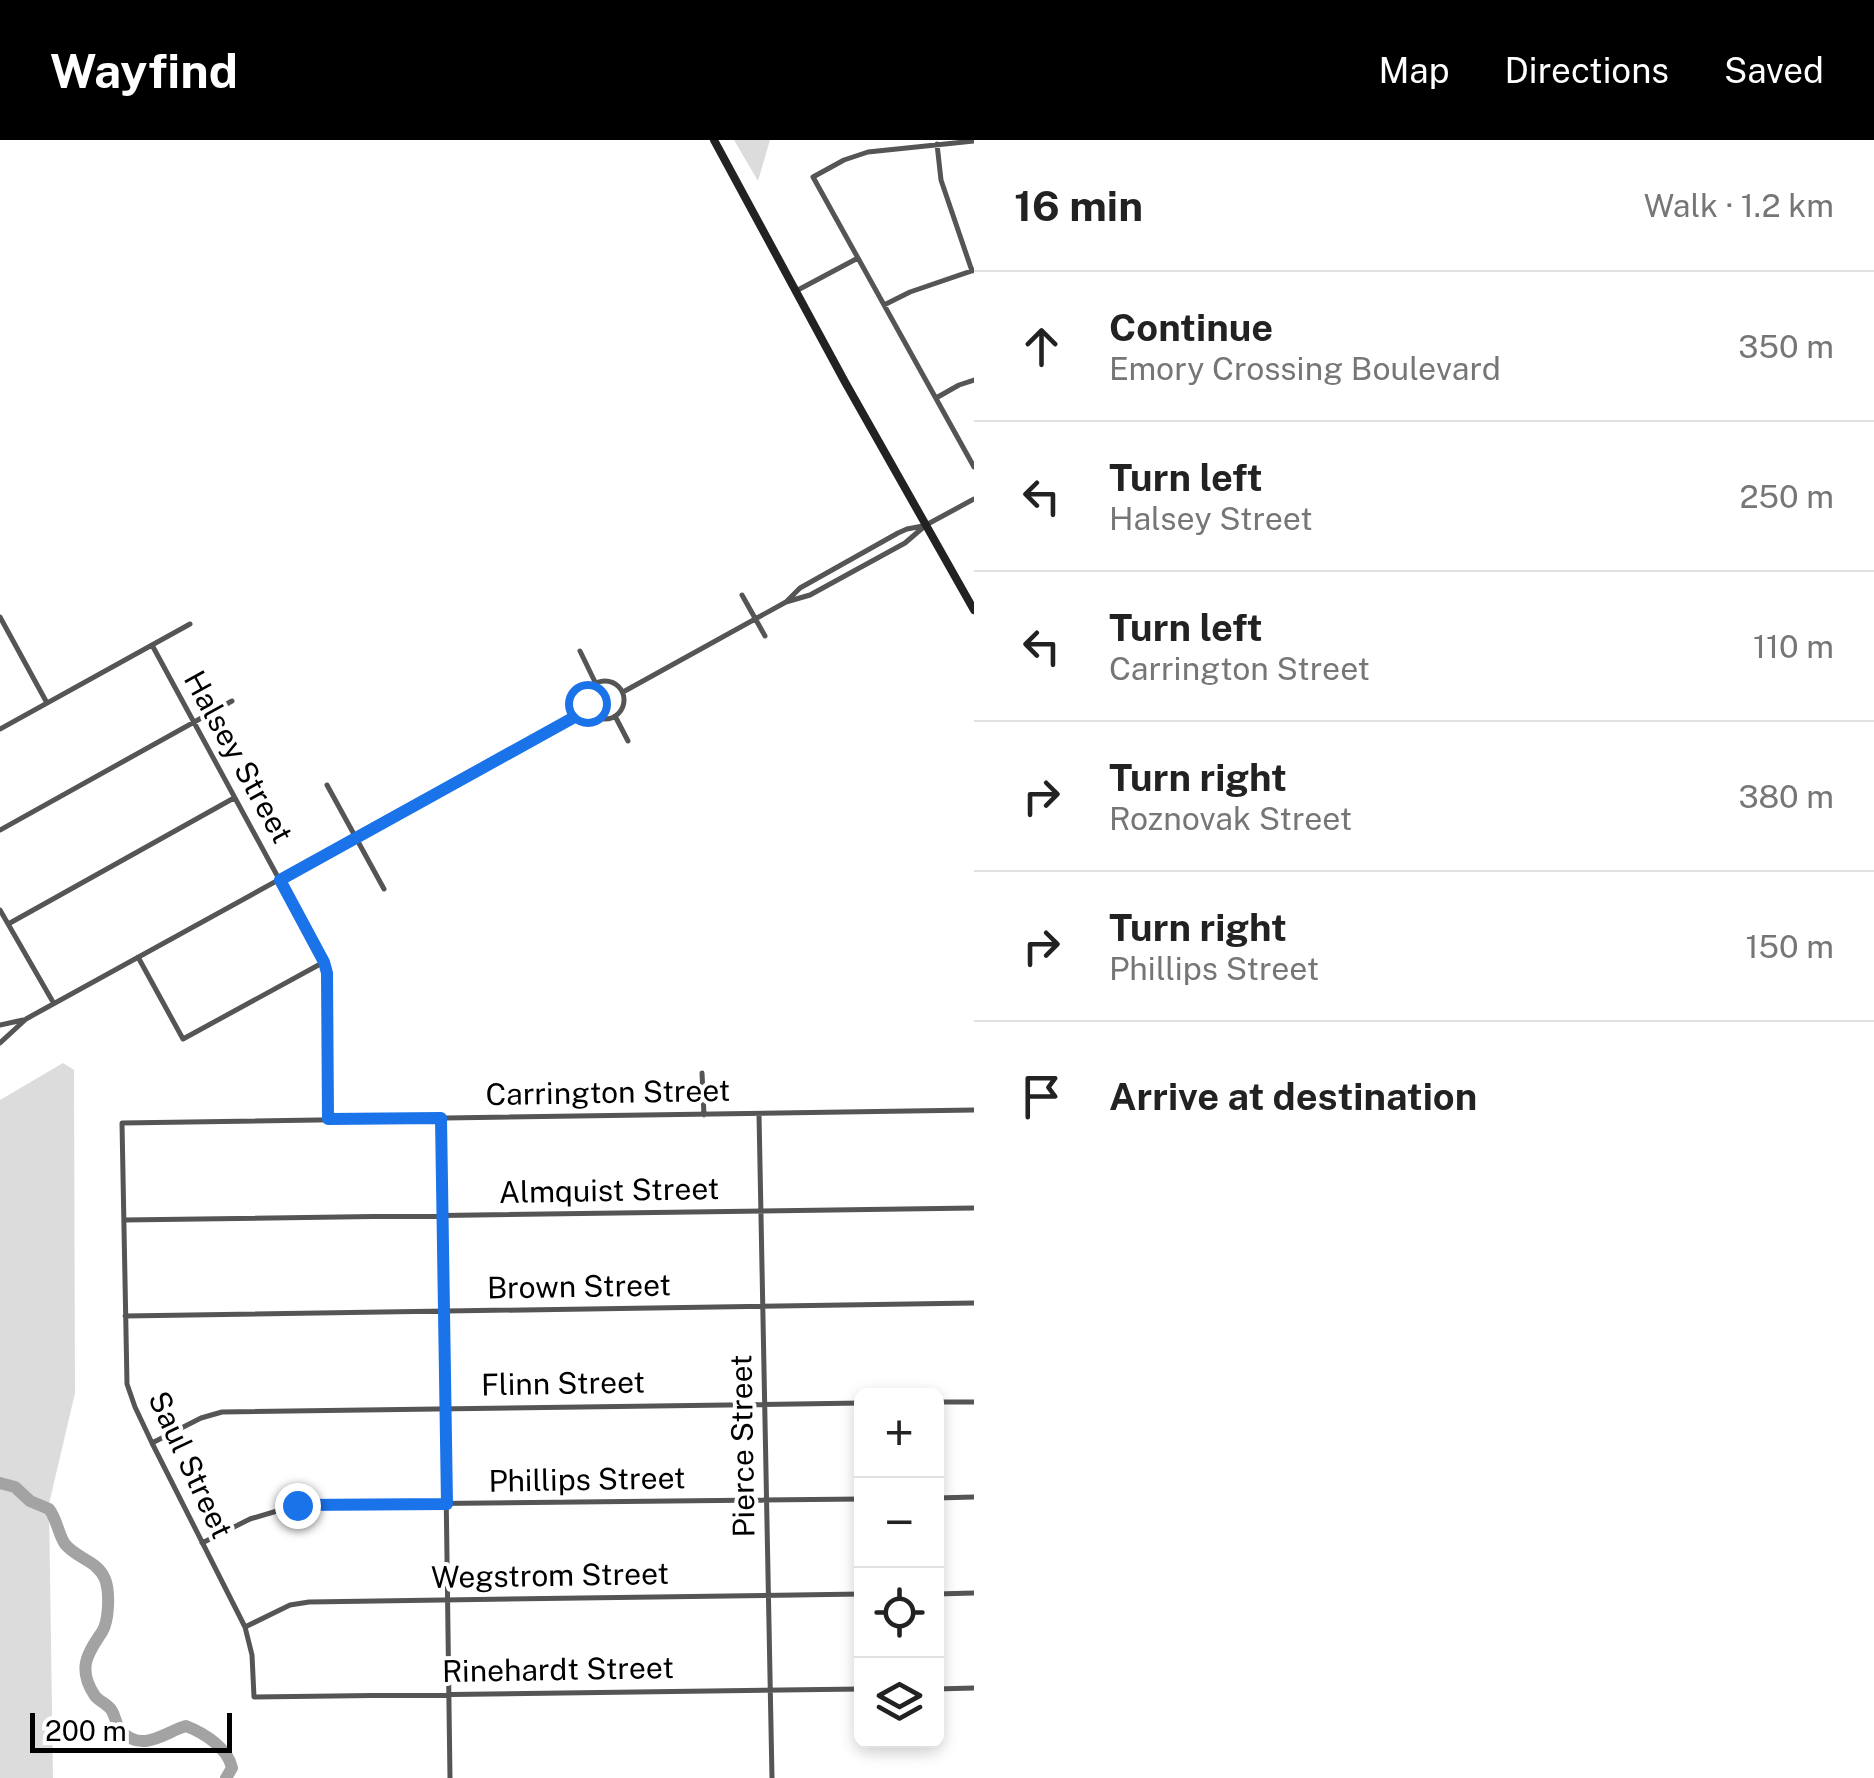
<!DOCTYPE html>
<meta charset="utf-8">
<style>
:root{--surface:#fff;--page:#f6f6f6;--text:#222;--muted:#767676;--line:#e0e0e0;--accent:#000}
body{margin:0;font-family:"Public Sans",sans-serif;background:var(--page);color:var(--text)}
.controls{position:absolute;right:30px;bottom:30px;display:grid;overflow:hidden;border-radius:15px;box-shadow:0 5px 15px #0003}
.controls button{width:90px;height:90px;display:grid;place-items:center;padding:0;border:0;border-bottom:2px solid var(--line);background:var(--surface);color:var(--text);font:50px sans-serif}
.scale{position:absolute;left:30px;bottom:25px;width:202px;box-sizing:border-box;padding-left:10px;border:5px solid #000;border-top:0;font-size:28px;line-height:35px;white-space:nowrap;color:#000;-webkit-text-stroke:8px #fff;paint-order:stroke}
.stop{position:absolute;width:30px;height:30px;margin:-22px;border:8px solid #1a73e8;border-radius:50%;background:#fff}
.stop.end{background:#1a73e8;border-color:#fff;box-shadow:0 2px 10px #0008}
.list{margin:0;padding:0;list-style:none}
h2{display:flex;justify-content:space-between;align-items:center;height:130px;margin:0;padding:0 40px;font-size:42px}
h2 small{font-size:32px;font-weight:400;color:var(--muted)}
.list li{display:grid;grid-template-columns:65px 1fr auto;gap:30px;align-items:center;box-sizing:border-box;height:150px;padding:0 40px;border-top:2px solid var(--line)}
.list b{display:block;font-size:38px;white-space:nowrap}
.list p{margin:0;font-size:32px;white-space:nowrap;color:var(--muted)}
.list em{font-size:32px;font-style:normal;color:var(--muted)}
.icon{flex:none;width:55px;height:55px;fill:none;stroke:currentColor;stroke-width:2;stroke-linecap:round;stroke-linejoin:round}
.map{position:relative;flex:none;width:974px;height:1638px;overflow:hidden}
header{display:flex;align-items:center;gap:60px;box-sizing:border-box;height:140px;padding:0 50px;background:var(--accent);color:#fff}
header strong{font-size:48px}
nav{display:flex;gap:55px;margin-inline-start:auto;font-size:35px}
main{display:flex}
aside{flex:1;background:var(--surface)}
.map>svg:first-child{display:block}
.green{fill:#dcdcdc}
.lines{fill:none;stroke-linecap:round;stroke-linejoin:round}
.river{stroke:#a3a3a3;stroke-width:12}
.street{stroke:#555;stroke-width:5}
.secondary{stroke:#222;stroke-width:8}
.route{stroke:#1a73e8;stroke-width:12}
.labels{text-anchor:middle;stroke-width:8;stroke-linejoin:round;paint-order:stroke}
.street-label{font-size:30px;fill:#000;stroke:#fff}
</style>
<header>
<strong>Wayfind</strong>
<nav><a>Map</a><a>Directions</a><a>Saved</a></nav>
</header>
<main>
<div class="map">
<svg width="974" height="1638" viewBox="0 0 974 1638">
<rect width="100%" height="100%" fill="#fff"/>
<path class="green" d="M734,0H770L758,41Z
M63,923L74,930L75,1253L49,1364L53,1638H0V960Z"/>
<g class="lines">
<path class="river" d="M0,1343L15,1347L30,1361L49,1369C57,1379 58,1394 65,1404C77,1419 97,1420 105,1439C110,1452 109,1481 102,1492C87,1514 77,1529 95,1556C100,1562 108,1564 112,1571C116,1578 116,1586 122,1592C143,1613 165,1592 186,1586C204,1593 228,1608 232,1628L226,1638"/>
<path class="street" d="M974,1L868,12L844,20L813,37L974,327
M937,4L941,40L972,131
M796,151L858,118
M884,165L910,152L974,130
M936,258L959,245L974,240
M742,455L765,496
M786,462L800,448L898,393L907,389L923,386
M0,477L47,563
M152,505L324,822L327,833L328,978
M580,511L596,544
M586 560a19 19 0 1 1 38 0a19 19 0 1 1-38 0Z
M623,552L786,462L810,455L905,403L926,385L974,359
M615,576L628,601
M0,589L190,484
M327,645L384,749
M0,690L232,561
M0,770L53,862
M10,783L234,658
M138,817L183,899L324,822
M0,885L23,880
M0,903L26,879L589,569
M702,933L704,975
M759,974L772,1638
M441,978L450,1638
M124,1080L974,1068
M125,1176L974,1163
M936,1262H974
M152,1303L201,1278L222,1272L862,1263
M936,1358L974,1357
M202,1403L250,1379L297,1365L862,1359
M936,1454L974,1453
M245,1487L290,1465L309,1462L862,1454
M862,1549L254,1557L252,1515L245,1487L152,1303L135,1267L127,1244L122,983L974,970
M936,1549L974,1548"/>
<path class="secondary" d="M714,0L845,242L974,470"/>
</g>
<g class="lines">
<path class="route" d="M297,1365L447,1364L441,978L328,979L327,833L324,822L280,740L589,569L587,563"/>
</g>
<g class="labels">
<g class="street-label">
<text transform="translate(238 617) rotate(61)" y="10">Halsey Street</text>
<text transform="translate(608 953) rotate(-1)" y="10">Carrington Street</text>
<text transform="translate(609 1051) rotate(-1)" y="10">Almquist Street</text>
<text transform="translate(579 1147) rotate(-1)" y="10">Brown Street</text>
<text transform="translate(563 1244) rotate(-1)" y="10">Flinn Street</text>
<text transform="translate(743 1306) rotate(-91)" y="10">Pierce Street</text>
<text transform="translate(190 1325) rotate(65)" y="10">Saul Street</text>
<text transform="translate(587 1340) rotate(-1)" y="10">Phillips Street</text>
<text transform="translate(550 1436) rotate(-1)" y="10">Wegstrom Street</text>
<text transform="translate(558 1530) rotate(-1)" y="10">Rinehardt Street</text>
</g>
</g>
</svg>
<div class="controls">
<button>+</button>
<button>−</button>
<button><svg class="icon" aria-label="locate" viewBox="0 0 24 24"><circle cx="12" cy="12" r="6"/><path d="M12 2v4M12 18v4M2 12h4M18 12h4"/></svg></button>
<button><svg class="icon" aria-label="layers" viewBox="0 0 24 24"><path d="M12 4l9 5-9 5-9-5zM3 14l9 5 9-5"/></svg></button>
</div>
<div class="scale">200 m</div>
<div class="stop" style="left:587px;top:563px"></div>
<div class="stop end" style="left:297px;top:1365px"></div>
</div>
<aside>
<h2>16 min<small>Walk · 1.2 km</small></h2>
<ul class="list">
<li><svg class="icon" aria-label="ahead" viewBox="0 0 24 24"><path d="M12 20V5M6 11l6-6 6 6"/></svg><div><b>Continue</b><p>Emory Crossing Boulevard</p></div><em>350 m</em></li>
<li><svg class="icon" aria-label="left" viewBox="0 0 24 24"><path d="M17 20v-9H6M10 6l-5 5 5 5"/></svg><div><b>Turn left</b><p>Halsey Street</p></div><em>250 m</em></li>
<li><svg class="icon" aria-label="left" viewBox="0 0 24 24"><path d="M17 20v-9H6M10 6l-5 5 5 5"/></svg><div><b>Turn left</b><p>Carrington Street</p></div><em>110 m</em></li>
<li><svg class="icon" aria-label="right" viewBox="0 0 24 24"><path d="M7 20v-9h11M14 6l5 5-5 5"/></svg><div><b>Turn right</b><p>Roznovak Street</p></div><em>380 m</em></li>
<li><svg class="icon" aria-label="right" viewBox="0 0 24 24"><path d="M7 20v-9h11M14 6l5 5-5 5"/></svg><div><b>Turn right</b><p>Phillips Street</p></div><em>150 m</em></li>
<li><svg class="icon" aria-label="arrive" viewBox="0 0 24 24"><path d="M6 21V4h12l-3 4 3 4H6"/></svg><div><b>Arrive at destination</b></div></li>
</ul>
</aside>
</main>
